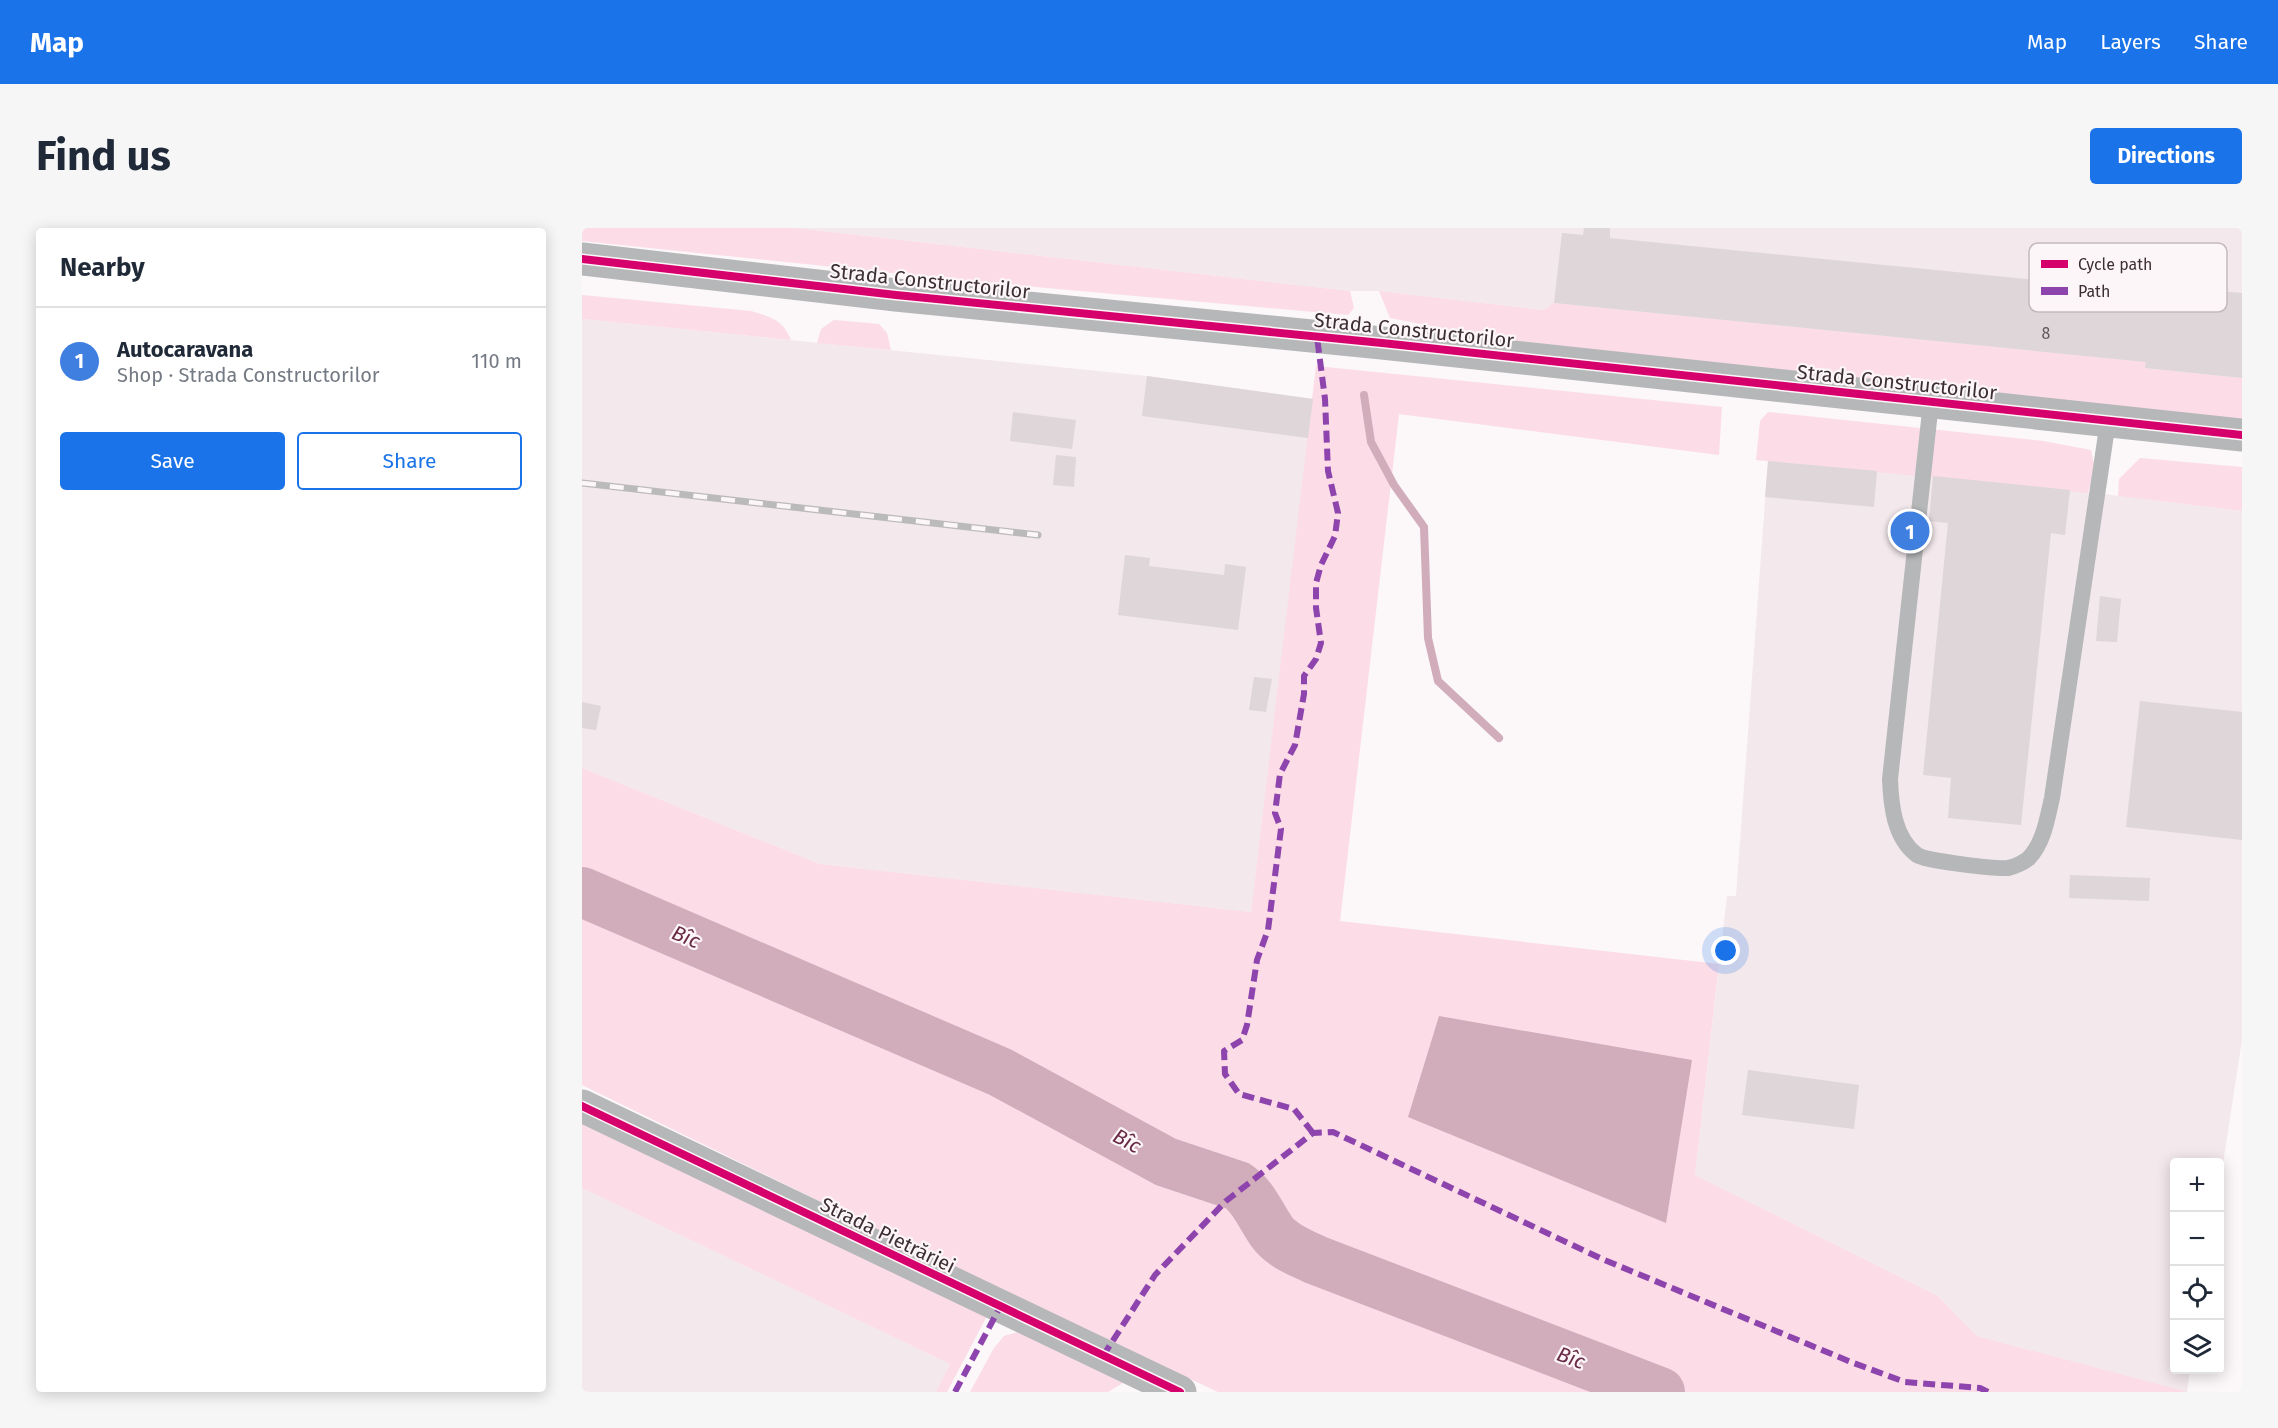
<!DOCTYPE html>
<meta charset="utf-8">
<style>
:root{--surface:#fff;--page:#f6f6f7;--text:#1f2937;--muted:#747a83;--line:#e0e1e3;--accent:#1a73e8}
body{margin:0;font-family:"Fira Sans",sans-serif;background:var(--page);color:var(--text)}
.controls{position:absolute;right:18px;bottom:18px;display:grid;overflow:hidden;border-radius:6px;box-shadow:0 3px 15px #0003}
.controls button{width:54px;height:54px;display:grid;place-items:center;padding:0;border:0;border-bottom:2px solid var(--line);background:var(--surface);color:var(--text);font:30px sans-serif}
.you{position:absolute;left:1144px;top:723px;width:21px;height:21px;margin:-15px;border:4px solid #fff;border-radius:50%;background:#1a73e8;box-shadow:0 0 0 9px #1a73e833}
.badge{display:grid;place-items:center;width:39px;height:39px;border-radius:50%;background:var(--accent);color:#fff;font-size:20px;font-weight:700}
.pin{position:absolute;translate:-50% -50%;border:3px solid #fff;box-shadow:0 2px 6px #0006}
.list{margin:0;padding:0;list-style:none}
h2{display:flex;justify-content:space-between;align-items:center;height:78px;margin:0;padding:0 24px;font-size:26px}
h2 small{font-size:20px;font-weight:400;color:var(--muted)}
.list li{display:grid;grid-template-columns:39px 1fr auto;gap:18px;align-items:center;box-sizing:border-box;height:108px;padding:0 24px;border-top:2px solid var(--line)}
.list b{display:block;font-size:22px;white-space:nowrap}
.list p{margin:0;font-size:20px;white-space:nowrap;color:var(--muted)}
.list em{font-size:20px;font-style:normal;color:var(--muted)}
.actions{display:flex;gap:12px;padding:18px 24px}
.actions a{flex:1;padding:14px 0;border:2px solid var(--accent);border-radius:6px;text-align:center;font-size:21px;color:var(--accent)}
.actions .main{background:var(--accent);color:#fff}
.icon{flex:none;width:33px;height:33px;fill:none;stroke:currentColor;stroke-width:2;stroke-linecap:round;stroke-linejoin:round}
.map{position:relative;flex:none;width:1660px;height:1164px;overflow:hidden;border-radius:6px}
header{display:flex;align-items:center;gap:36px;box-sizing:border-box;height:84px;padding:0 30px;background:var(--accent);color:#fff}
header strong{font-size:28px}
nav{display:flex;gap:33px;margin-inline-start:auto;font-size:21px}
.intro{display:flex;align-items:center;justify-content:space-between;box-sizing:border-box;height:144px;padding:0 36px}
h1{margin:0;font-size:42px}
.button{padding:15px 27px;border-radius:6px;background:var(--accent);color:#fff;font-size:21px;font-weight:700}
main{display:flex;gap:36px;padding:0 36px}
aside{flex:1;background:var(--surface);border-radius:6px;box-shadow:0 3px 15px #0003}
.map>svg:first-child{display:block}
.built{fill:#f3e8ec}
.green{fill:#fbdce7}
.water{fill:#d1acba}
.lines{fill:none;stroke-linecap:round;stroke-linejoin:round}
.stream{stroke:#d1acba;stroke-width:8}
.river{stroke:#d1acba;stroke-width:50}
.building{fill:#ded6d9}
.service{stroke:#b5b7b8;stroke-width:16}
.minor{stroke:#b5b7b8;stroke-width:33}
.tertiary{stroke:#b5b7b8;stroke-width:33}
.rail-casing{stroke:#bbbabb;stroke-width:7}
.rail{stroke:#fdf6f8;stroke-width:4.5;stroke-dasharray:14;stroke-linecap:butt}
.quiet{stroke:#8e44ad;stroke-width:6;stroke-dasharray:12 6;stroke-linecap:butt}
.cycleway-casing{stroke:#fdf6f8;stroke-width:11}
.cycleway{stroke:#d6006c;stroke-width:8}
.labels{text-anchor:middle;stroke-width:4.5;stroke-linejoin:round;paint-order:stroke}
.number-label{font-size:16px;fill:#64595d}
.street-label{font-size:20px;fill:#3c2f34;stroke:#fdf6f8}
.water-label{font-size:21px;font-style:italic;fill:#692a46;stroke:#fdf6f8}
.key{fill:#fdf6f8;stroke:#c3babd;stroke-width:1.5}
.key-label{font-size:16px;fill:#3c2f34}
</style>
<header>
<strong>Map</strong>
<nav><a>Map</a><a>Layers</a><a>Share</a></nav>
</header>
<div class="intro"><h1>Find us</h1><a class="button">Directions</a></div>
<main>
<aside>
<h2>Nearby<small></small></h2>
<ul class="list">
<li><span class="badge" style="background:#3f7fe0">1</span><div><b>Autocaravana</b><p>Shop · Strada Constructorilor</p></div><em>110 m</em></li>
</ul>
<div class="actions"><a class="main">Save</a><a>Share</a></div>
</aside>
<div class="map">
<svg width="1660" height="1164" viewBox="0 0 1660 1164">
<rect width="100%" height="100%" fill="#fcf7f9"/>
<path class="built" d="M214,0H1660V150L1563,140V135L973,75L962,82L797,63H768Z
M0,91L565,148L731,171L669,684L238,636L0,540Z
M1186,233L1488,262L1660,283V812L1638,955V934H1592V1142H1608L1605,1164L1395,1108L1356,1068L1113,947L1145,668H1154Z
M0,960L368,1136L354,1164H0Z"/>
<path class="green" d="M0,0H214L768,63L772,80L766,87L377,52L0,13Z
M797,63L962,82L972,75L1564,134L1563,140L1660,150V193L916,111L808,90Z
M0,67L169,83C188,89 201,91 209,112L0,91Z
M252,92L297,96L305,105L309,122L235,115L239,101Z
M734,138L1140,179L1137,227L817,186L758,693L1137,736L1113,947L1356,1068L1395,1108L1606,1164H636L431,1068L0,857V540L238,636L669,684Z
M1186,184L1461,213L1509,222L1513,241L1506,265L1174,232L1178,193Z
M1558,230L1660,239V283L1536,268L1537,251Z
M0,896L405,1088L365,1164H354L368,1136L0,960Z
M436,1104L541,1155L526,1164H388L412,1120L422,1108Z"/>
<path class="water" d="M857,788L1110,832L1084,995L826,889Z"/>
<g class="lines">
<path class="stream" d="M782,167L789,214L812,257L842,299L846,410L856,453L917,510"/>
<path class="river" d="M0,664L418,844L584,934L656,958C672,969 679,989 690,1004C700,1018 719,1025 734,1032L1078,1164"/>
</g>
<path class="building" d="M1002,0H1028V10L1566,63L1567,56L1660,65V150L1563,140L1564,134L972,75L980,5L1001,7Z
M565,148L731,171L726,210L560,188Z
M431,184L494,192L490,221L428,213Z
M474,227L494,229L492,259L471,257Z
M1186,233L1295,243L1292,279L1183,269Z
M1351,248L1488,262L1483,307L1469,305L1439,597L1366,590L1369,550L1341,547L1366,295L1347,293Z
M543,327L568,330L567,338L642,347L643,336L664,339L656,402L536,387Z
M1518,368L1539,371L1535,414L1514,413Z
M672,449L690,451L684,484L667,482Z
M1558,473L1660,484V612L1544,599Z
M0,474L19,478L14,502L0,500Z
M1488,647L1568,650L1567,673L1487,670Z
M1166,842L1277,857L1272,901L1160,887Z"/>
<g class="lines">
<path class="service" d="M1349,174L1308,551C1309,577 1312,610 1335,627C1344,633 1413,641 1426,640C1432,639 1443,634 1447,630C1462,614 1465,591 1470,570L1526,193"/>
<path class="minor" d="M0,878L598,1164"/>
<path class="tertiary" d="M0,31L314,67L800,115L1660,207"/>
<defs>
<path id="rail" d="M0,255L456,307"/>
</defs>
<use href="#rail" class="rail-casing"/>
<use href="#rail" class="rail"/>
<path class="quiet" d="M731,905L712,881L657,866L643,846L642,823L660,812L665,797L675,732L686,702L699,601L693,585L698,546L713,517L722,466V448L734,431L739,415L734,380V355L739,337L753,308L756,285L746,243L743,171L735,109
M521,1128L573,1047L644,973L731,905L751,904L1020,1031L1269,1134L1323,1154L1398,1160L1406,1164
M373,1164L418,1079"/>
<defs>
<path id="cycleway" d="M0,31L314,67L800,115L1660,207
M0,878L598,1164"/>
</defs>
<use href="#cycleway" class="cycleway-casing"/>
<use href="#cycleway" class="cycleway"/>
</g>
<g class="labels">
<g class="number-label">
<text x="1464" y="111">8</text>
</g>
<g class="street-label">
<text transform="translate(348 53) rotate(6)" y="7">Strada Constructorilor</text>
<text transform="translate(832 102) rotate(6)" y="7">Strada Constructorilor</text>
<text transform="translate(1315 154) rotate(6)" y="7">Strada Constructorilor</text>
<text transform="translate(306 1007) rotate(26)" y="7">Strada Pietrăriei</text>
</g>
<g class="water-label">
<text transform="translate(104 709) rotate(23)" y="7">Bîc</text>
<text transform="translate(545 913) rotate(28)" y="7">Bîc</text>
<text transform="translate(989 1130) rotate(21)" y="7">Bîc</text>
</g>
</g>
<rect x="1447" y="15" width="198" height="69" rx="9" class="key"/>
<rect x="1459" y="32" width="27" height="8" fill="#d6006c"/>
<rect x="1459" y="59" width="27" height="8" fill="#8e44ad"/>
<g class="key-label">
<text x="1496" y="42">Cycle path</text>
<text x="1496" y="69">Path</text>
</g>
</svg>
<div class="controls">
<button>+</button>
<button>−</button>
<button><svg class="icon" aria-label="locate" viewBox="0 0 24 24"><circle cx="12" cy="12" r="6"/><path d="M12 2v4M12 18v4M2 12h4M18 12h4"/></svg></button>
<button><svg class="icon" aria-label="layers" viewBox="0 0 24 24"><path d="M12 4l9 5-9 5-9-5zM3 14l9 5 9-5"/></svg></button>
</div>
<div class="you"></div>
<div class="pin badge" style="left:1328px;top:303px;background:#3f7fe0">1</div>
</div>
</main>
